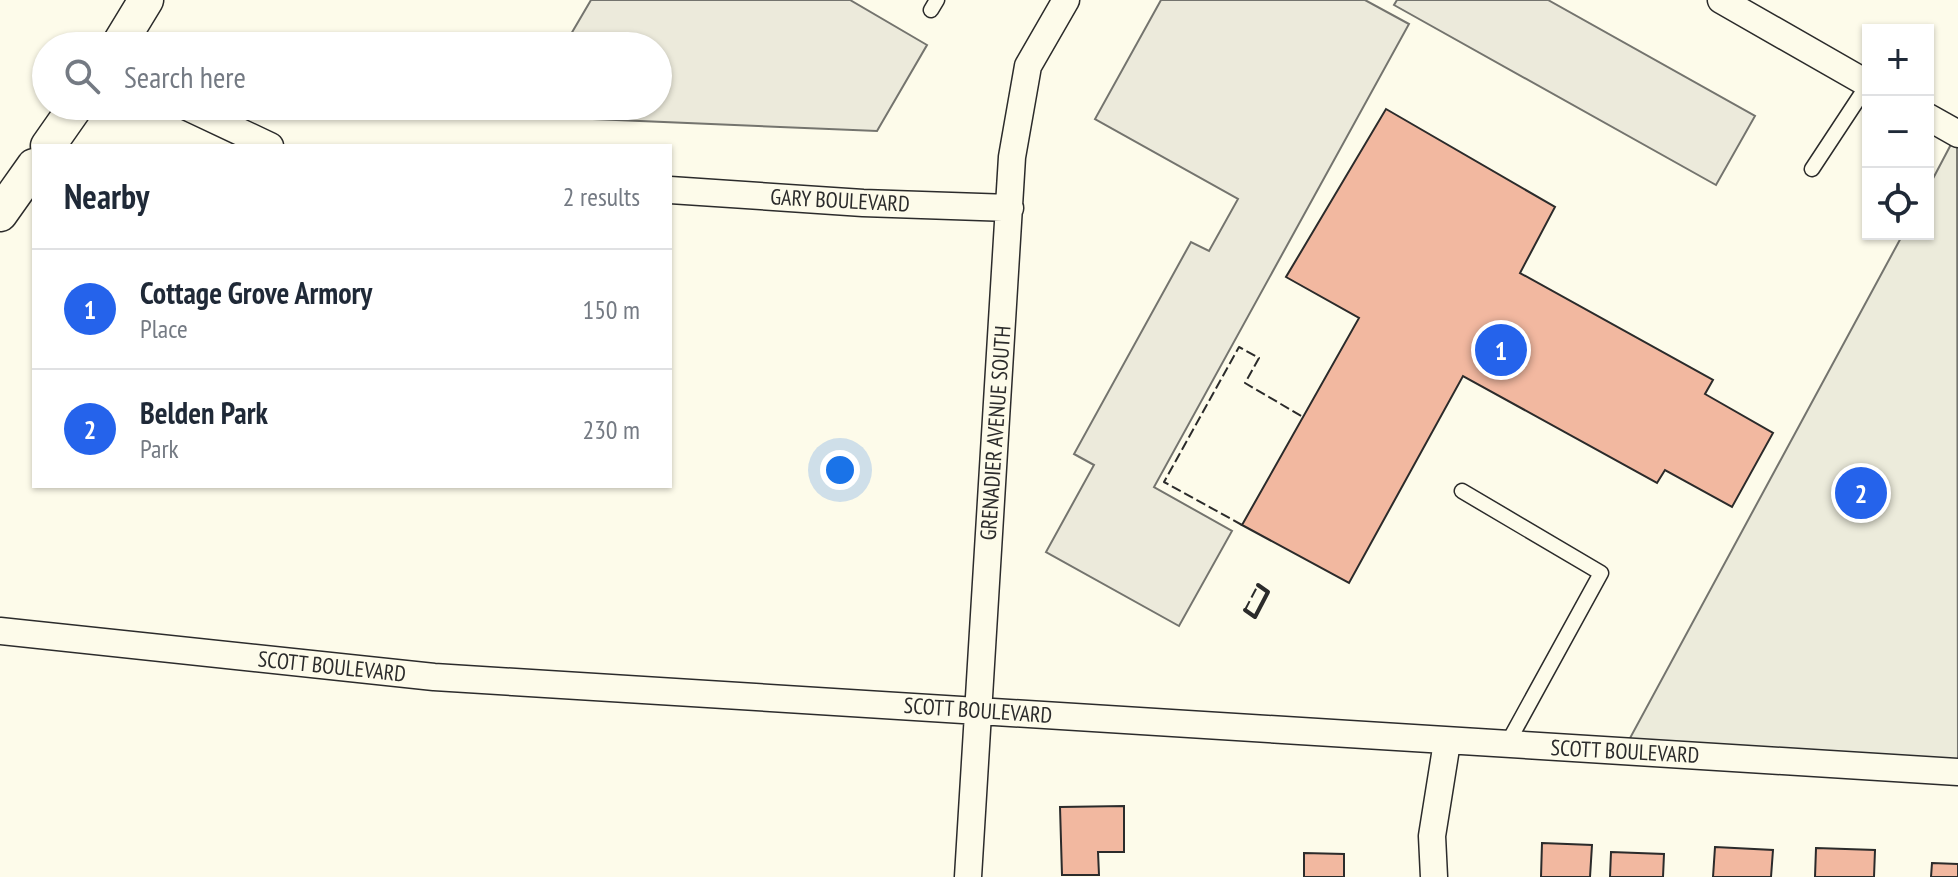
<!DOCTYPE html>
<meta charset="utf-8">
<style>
:root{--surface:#fff;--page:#f6f6f7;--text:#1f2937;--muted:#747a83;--line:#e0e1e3;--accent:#2563eb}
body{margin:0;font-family:"PT Sans Narrow",sans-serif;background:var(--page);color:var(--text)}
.controls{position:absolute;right:24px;top:24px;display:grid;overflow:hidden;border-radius:0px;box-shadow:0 2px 6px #0004}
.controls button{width:72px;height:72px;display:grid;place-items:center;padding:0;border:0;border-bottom:2px solid var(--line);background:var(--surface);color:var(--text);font:40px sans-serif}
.you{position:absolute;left:840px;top:470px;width:28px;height:28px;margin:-20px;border:6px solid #fff;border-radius:50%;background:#1a73e8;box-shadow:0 0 0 12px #1a73e833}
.badge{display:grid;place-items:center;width:52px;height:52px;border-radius:50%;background:var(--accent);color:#fff;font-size:26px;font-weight:700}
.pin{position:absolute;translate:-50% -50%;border:4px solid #fff;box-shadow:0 2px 8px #0006}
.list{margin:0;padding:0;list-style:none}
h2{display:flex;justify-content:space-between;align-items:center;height:104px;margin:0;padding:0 32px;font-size:34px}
h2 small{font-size:26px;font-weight:400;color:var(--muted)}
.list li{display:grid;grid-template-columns:52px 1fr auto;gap:24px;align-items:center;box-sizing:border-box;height:120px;padding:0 32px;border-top:2px solid var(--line)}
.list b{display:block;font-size:30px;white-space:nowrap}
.list p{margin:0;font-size:26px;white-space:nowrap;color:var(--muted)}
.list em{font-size:26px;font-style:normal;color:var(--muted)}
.icon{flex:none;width:44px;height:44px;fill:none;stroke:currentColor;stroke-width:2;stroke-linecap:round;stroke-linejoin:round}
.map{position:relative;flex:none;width:1958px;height:877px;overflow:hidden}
.search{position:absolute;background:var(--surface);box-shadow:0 2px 6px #0004;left:32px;top:32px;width:640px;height:88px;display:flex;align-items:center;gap:20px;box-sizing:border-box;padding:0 28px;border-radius:44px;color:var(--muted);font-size:30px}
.panel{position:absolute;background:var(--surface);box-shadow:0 2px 6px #0004;left:32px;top:144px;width:640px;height:344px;border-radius:0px}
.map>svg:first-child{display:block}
.green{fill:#ecebdb;stroke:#74746e;stroke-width:2}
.parking{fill:#eceadb;stroke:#74746e;stroke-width:2}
.building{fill:#f2b8a0;stroke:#2b2b2b;stroke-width:2}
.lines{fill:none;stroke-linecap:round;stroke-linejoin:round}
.service-casing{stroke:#2b2b2b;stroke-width:17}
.minor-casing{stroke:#2b2b2b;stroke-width:29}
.tertiary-casing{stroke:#2b2b2b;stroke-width:37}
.service{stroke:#fdfbea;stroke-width:14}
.minor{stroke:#fdfbea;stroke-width:26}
.tertiary{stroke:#fdfbea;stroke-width:34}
.fence{stroke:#2b2b2b;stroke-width:2;stroke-dasharray:10 4;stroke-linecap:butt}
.wall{stroke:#2b2b2b;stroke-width:4}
.labels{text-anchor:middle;stroke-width:6;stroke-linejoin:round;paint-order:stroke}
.street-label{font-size:22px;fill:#2b2b2b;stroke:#fdfbea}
</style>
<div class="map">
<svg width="1958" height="877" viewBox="0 0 1958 877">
<rect width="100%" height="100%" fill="#fdfbea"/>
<path class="green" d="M1957,133L1958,772L1623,751L1903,234H1928V188Z"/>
<path class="parking" d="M591,0H850L927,45L877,131L523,116L529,106H658V46H564Z
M1161,0H1365L1409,24L1154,487L1232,531L1179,626L1046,552L1094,465L1074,454L1191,242L1209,251L1238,199L1095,119Z
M1397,0H1548L1755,116L1716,185L1394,5Z"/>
<path class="building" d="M1386,109L1555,207L1520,273L1713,380L1705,394L1773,433L1732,507L1665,470L1657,483L1463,376L1349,583L1242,525L1359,318L1286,277Z
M1124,806V852H1098L1099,875H1062L1060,807Z
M1542,843L1592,845L1590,877H1541Z
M1715,847L1773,850L1771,877H1713Z
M1816,848L1875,850L1874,877H1815Z
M1611,852L1664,854L1663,877H1610Z
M1304,853L1344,854V877H1304Z
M1932,863L1958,864V877H1931Z"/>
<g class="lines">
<defs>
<path id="service" d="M931,10L937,0
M1812,169L1868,84
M1462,491L1601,573L1506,746"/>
<path id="minor" d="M1721,0L1868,84
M185,106L270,146
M1928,117L1958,134
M670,190L863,203L1010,208
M0,631L434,677L1958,772
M968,877L1012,157L1028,66L1066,0
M1434,877L1432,836L1447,742"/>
<path id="tertiary" d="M118,46L146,0
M48,146L76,106
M0,214L34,166"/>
</defs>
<use href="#service" class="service-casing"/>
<use href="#minor" class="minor-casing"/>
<use href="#tertiary" class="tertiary-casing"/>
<use href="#service" class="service"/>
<use href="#minor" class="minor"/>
<use href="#tertiary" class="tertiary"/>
<path class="fence" d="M1242,525L1164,482L1239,347L1259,358L1245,383L1303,417
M1245,610L1258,585"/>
<path class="wall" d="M1245,610L1255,617L1268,592L1258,585"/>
</g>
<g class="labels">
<g class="street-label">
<text transform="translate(840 200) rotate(3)" y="8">GARY BOULEVARD</text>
<text transform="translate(995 433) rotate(-86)" y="8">GRENADIER AVENUE SOUTH</text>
<text transform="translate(332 666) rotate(6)" y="8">SCOTT BOULEVARD</text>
<text transform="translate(978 710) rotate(4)" y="8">SCOTT BOULEVARD</text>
<text transform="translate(1625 751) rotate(3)" y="8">SCOTT BOULEVARD</text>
</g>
</g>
</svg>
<div class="controls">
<button>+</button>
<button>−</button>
<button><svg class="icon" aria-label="locate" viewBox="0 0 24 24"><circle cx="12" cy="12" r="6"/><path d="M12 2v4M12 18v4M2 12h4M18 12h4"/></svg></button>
</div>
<div class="you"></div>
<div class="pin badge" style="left:1501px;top:350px">1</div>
<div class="pin badge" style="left:1861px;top:493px">2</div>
<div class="search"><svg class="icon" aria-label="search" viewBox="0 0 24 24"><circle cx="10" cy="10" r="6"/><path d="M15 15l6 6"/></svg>Search here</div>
<section class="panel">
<h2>Nearby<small>2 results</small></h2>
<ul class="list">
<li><span class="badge">1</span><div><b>Cottage Grove Armory</b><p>Place</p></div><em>150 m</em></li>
<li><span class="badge">2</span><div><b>Belden Park</b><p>Park</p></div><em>230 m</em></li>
</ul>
</section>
</div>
